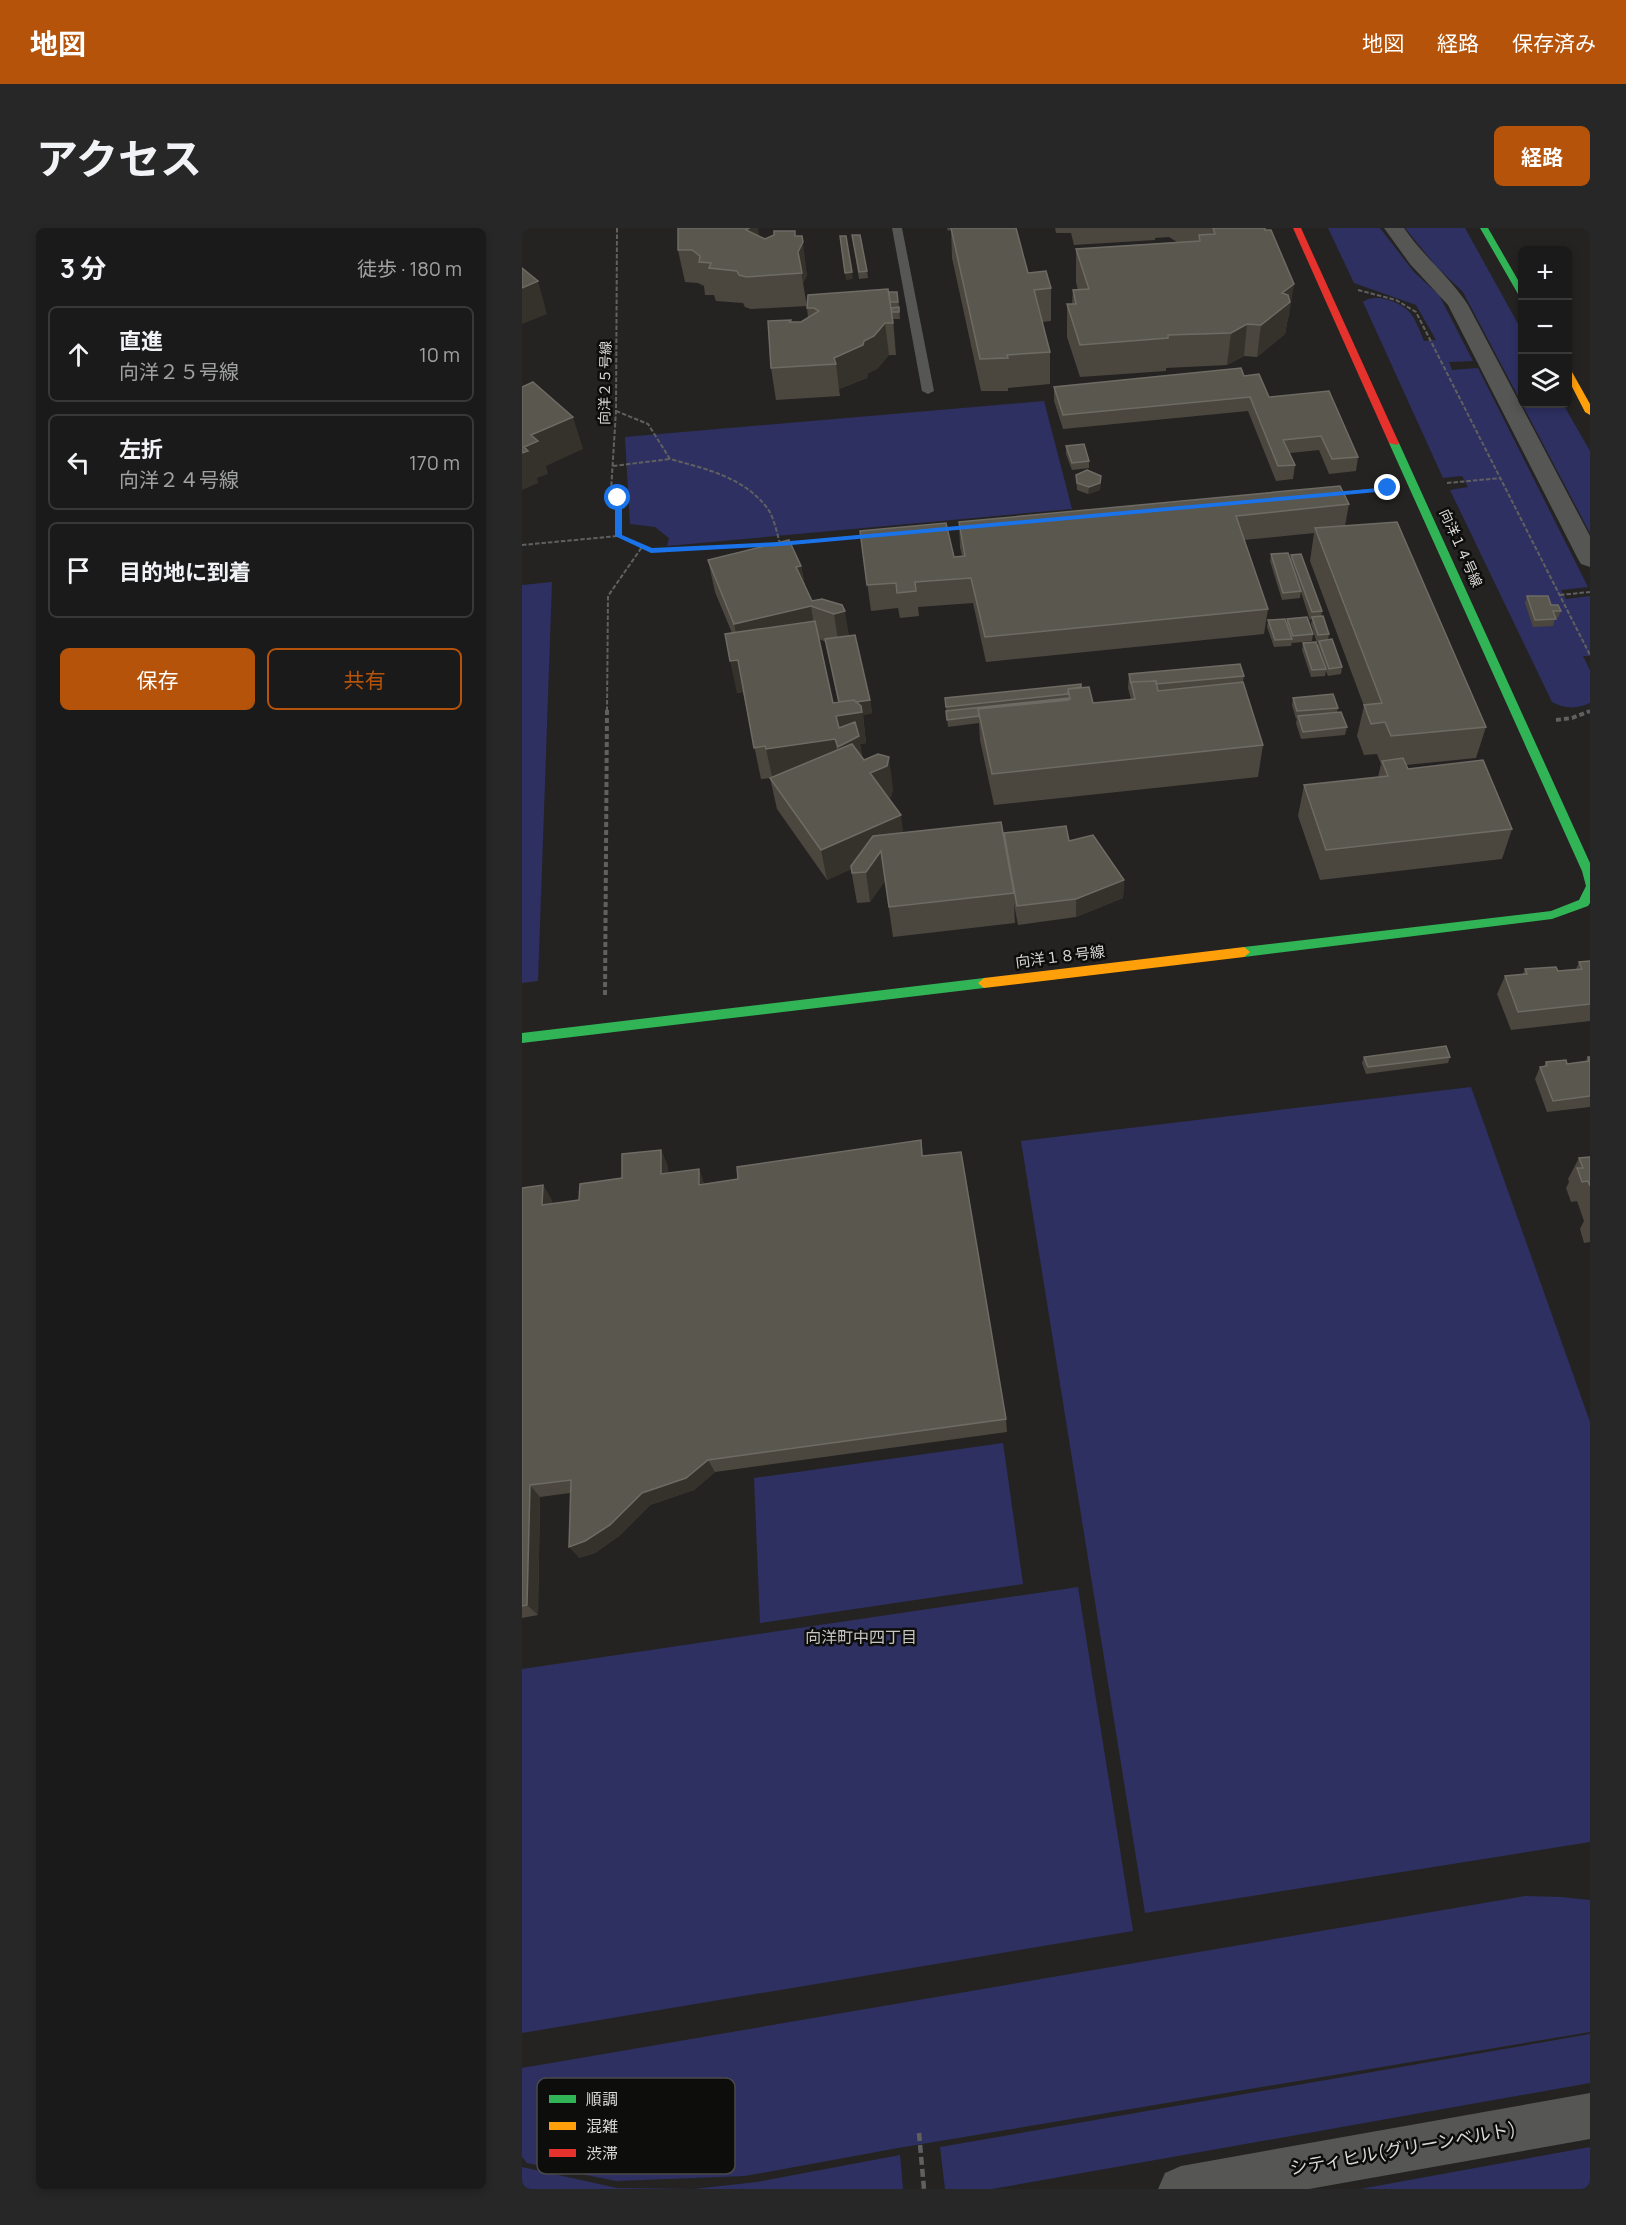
<!DOCTYPE html>
<html lang="ja">
<meta charset="utf-8">
<style>
:root{--surface:#1b1a1a;--page:#282727;--text:#f1f3f6;--muted:#a0a1a2;--line:#393839;--accent:#b45309}
body{margin:0;font-family:Manrope,"Noto Sans JP",sans-serif;background:var(--page);color:var(--text)}
.controls{position:absolute;right:18px;top:18px;display:grid;overflow:hidden;border-radius:9px;box-shadow:0 3px 9px #0003}
.controls button{width:54px;height:54px;display:grid;place-items:center;padding:0;border:0;border-bottom:2px solid var(--line);background:var(--surface);color:var(--text);font:30px sans-serif}
.stop{position:absolute;width:18px;height:18px;margin:-14px;border:4px solid #1a73e8;border-radius:50%;background:#fff}
.stop.end{background:#1a73e8;border-color:#fff;box-shadow:0 2px 6px #0008}
.list{margin:0;padding:0;list-style:none}
h2{display:flex;justify-content:space-between;align-items:center;height:78px;margin:0;padding:0 24px;font-size:26px}
h2 small{font-size:20px;font-weight:400;color:var(--muted)}
.list li{display:grid;grid-template-columns:39px 1fr auto;gap:18px;align-items:center;box-sizing:border-box;height:96px;margin:0 12px 12px;padding:0 12px;border:2px solid var(--line);border-radius:9px}
.list b{display:block;font-size:22px;white-space:nowrap}
.list p{margin:0;font-size:20px;white-space:nowrap;color:var(--muted)}
.list em{font-size:20px;font-style:normal;color:var(--muted)}
.actions{display:flex;gap:12px;padding:18px 24px}
.actions a{flex:1;padding:14px 0;border:2px solid var(--accent);border-radius:9px;text-align:center;font-size:21px;color:var(--accent)}
.actions .main{background:var(--accent);color:#fff}
.icon{flex:none;width:33px;height:33px;fill:none;stroke:currentColor;stroke-width:2;stroke-linecap:round;stroke-linejoin:round}
.map{position:relative;flex:none;width:1068px;height:1961px;overflow:hidden;border-radius:9px}
header{display:flex;align-items:center;gap:36px;box-sizing:border-box;height:84px;padding:0 30px;background:var(--accent);color:#fff}
header strong{font-size:28px}
nav{display:flex;gap:33px;margin-inline-start:auto;font-size:21px}
.intro{display:flex;align-items:center;justify-content:space-between;box-sizing:border-box;height:144px;padding:0 36px}
h1{margin:0;font-size:42px}
.button{padding:15px 27px;border-radius:9px;background:var(--accent);color:#fff;font-size:21px;font-weight:700}
main{display:flex;gap:36px;padding:0 36px}
aside{flex:1;background:var(--surface);border-radius:9px;box-shadow:0 3px 9px #0003}
.map>svg:first-child{display:block}
.green{fill:#2e3062}
.lines{fill:none;stroke-linecap:round;stroke-linejoin:round}
.path-far2{stroke:#606060;stroke-width:2;stroke-dasharray:4.5 2;stroke-linecap:butt}
.path-far1{stroke:#606060;stroke-width:4;stroke-dasharray:5 3;stroke-linecap:butt}
.path{stroke:#606060;stroke-width:4.5;stroke-dasharray:8 4;stroke-linecap:butt}
.lane{fill:#565655;fill-rule:evenodd}
.street{fill:#565655;fill-rule:evenodd}
.fast{fill:#30b455;fill-rule:evenodd}
.slow{fill:#ff9f0a;fill-rule:evenodd}
.jam{fill:#e5322d;fill-rule:evenodd}
.wall{fill:#4b473e;fill-rule:evenodd}
.shaded-wall{fill:#35322c}
.building{fill:#5a574e;stroke:#6e6b64;stroke-width:1.5}
.route{fill:#1a73e8}
.labels{text-anchor:middle;stroke-width:5;stroke-linejoin:round;paint-order:stroke}
.far-street-label{font-size:14px;fill:#d9d8d7;stroke:#0d0d0c}
.street-label{font-size:15px;fill:#d9d8d7;stroke:#0d0d0c}
.neighbourhood-label{font-size:16px;fill:#c6c5c2;stroke:#0d0d0c}
.near-street-label{font-size:18px;fill:#d9d8d7;stroke:#0d0d0c}
.key{fill:#0d0d0c;stroke:#4a4a49;stroke-width:1.5}
.key-label{font-size:16px;fill:#d9d8d7}
</style>
<header>
<strong>地図</strong>
<nav><a>地図</a><a>経路</a><a>保存済み</a></nav>
</header>
<div class="intro"><h1>アクセス</h1><a class="button">経路</a></div>
<main>
<aside>
<h2>3 分<small>徒歩 · 180 m</small></h2>
<ul class="list">
<li><svg class="icon" aria-label="ahead" viewBox="0 0 24 24"><path d="M12 20V5M6 11l6-6 6 6"/></svg><div><b>直進</b><p>向洋２５号線</p></div><em>10 m</em></li>
<li><svg class="icon" aria-label="left" viewBox="0 0 24 24"><path d="M17 20v-9H6M10 6l-5 5 5 5"/></svg><div><b>左折</b><p>向洋２４号線</p></div><em>170 m</em></li>
<li><svg class="icon" aria-label="arrive" viewBox="0 0 24 24"><path d="M6 21V4h12l-3 4 3 4H6"/></svg><div><b>目的地に到着</b></div></li>
</ul>
<div class="actions"><a class="main">保存</a><a>共有</a></div>
</aside>
<div class="map">
<svg width="1068" height="1961" viewBox="0 0 1068 1961">
<rect width="100%" height="100%" fill="#242322"/>
<path class="green" d="M806,0H858L892,44L917,67L951,133L927,134L930,142L956,140L1066,359L1039,362L1044,371L1068,368V428H1061L1068,442V475C1055,481 1042,481 1030,474L928,262L946,259L940,248L921,250L841,74C852,64 881,74 889,86C895,94 898,104 902,113L914,112L894,77L832,55Z
M883,0H943L1000,103V176H1041L1068,223V305L941,64L914,38Z
M522,173L550,281L145,318L147,310L133,299L108,296L103,209Z
M30,354L16,753L0,755V357Z
M949,859L1068,1194V1614L623,1685L499,913Z
M481,1215L501,1356L238,1395L232,1250Z
M556,1359L611,1703L0,1805V1441Z
M1003,1668L1039,1669L1068,1672V1804L376,1920L223,1948L94,1953L5,1935L0,1929V1840Z
M1068,1806V1855L470,1961H423L418,1919Z
M1068,1919V1961H838Z
M378,1927L381,1961H0V1939L95,1960L172,1961L235,1954Z"/>
<g class="lines">
<path class="path-far2" d="M95,0L94,183L89,263L96,270V308
M836,62L874,72L894,84L1068,427
M94,183L126,196L148,231C184,241 222,249 246,281C252,290 255,305 258,316
M91,238L148,231
M925,255L979,250
M818,265L859,261
M421,301L440,299
M266,315L342,308
M0,317L96,308L129,323L252,316
M1038,367L1068,364
M85,483L86,368L120,319"/>
<path class="path-far1" d="M1034,492L1050,490L1068,483
M83,767L85,482"/>
<path class="path" d="M397,1905L402,1961"/>
<path class="lane" d="M370,0H380L412,163L406,166L400,163Z"/>
<path class="street" d="M862,0H882C901,28 928,49 946,77L1068,308V339L1059,336L1056,331L926,77L888,36Z
M1068,1865V1911L787,1961H636L643,1945L659,1938Z"/>
<path class="fast" d="M958,0H966L1000,59V68L996,66Z
M869,213L877,215L1068,635V675L1066,678L1030,691L722,729L716,724L722,719L1029,683L1057,672L1064,658L1060,643L867,215Z
M462,750L468,755L462,760L0,815V805Z"/>
<path class="slow" d="M1046,141L1050,144L1068,176V187L1063,184L1046,151Z
M722,719L728,724L722,729L462,760L456,755L462,750Z"/>
<path class="jam" d="M771,0H779L877,215L875,217L867,215Z"/>
</g>
<path class="wall" d="M425,0H494L506,45L529,60V93L520,94L528,124V156L486,160V163H459L430,30L429,2L426,3Z
M533,0H743L767,89L766,90L763,106L735,129L722,128L705,137L644,140V143L558,149L545,109V76H550L551,62H556L554,54V21L655,14L647,9L633,10V12L552,17L549,5H534Z
M330,7L345,43L346,50L337,51Z
M237,8L243,11L274,8L285,47L281,55L285,78L229,81L223,79L221,75L194,73L192,67H183L182,58L176,55L163,54L156,22Z
M367,64H375L377,79L378,91H371L374,127H367L355,141L346,145L345,150L317,161L318,168L254,172L249,140L269,94H279L286,90L285,80Z
M722,148L747,169L836,229L834,243L807,246L797,222L768,225L773,237L771,251L754,253L726,183L541,201L532,173V159Z
M544,218L567,233V240L550,242L544,226Z
M554,247L579,248L578,262L566,266L555,262Z
M827,276L823,298L964,499L954,530L884,537L886,541L990,601L980,631L798,652L776,588L782,557L856,549L859,536L855,526L842,527L835,508L842,478L788,333L792,305L722,312L746,381L742,406L464,434L451,375L396,379L397,388L378,390L376,380L349,383L338,303L432,329L440,328L438,319L437,294Z
M749,326L768,333L769,327L800,383L799,389L807,406L806,412L820,439L819,446L806,448L804,443L803,448L789,449L780,422L781,415L796,417V414L795,415L789,396L790,391L788,392L779,364L778,370L760,372L748,333Z
M186,332L279,338L283,358L290,373L320,377L327,408L348,472L350,485L341,487L344,515L338,516L340,529L371,561L369,569L366,570L381,604L482,612V605L547,613L602,652L601,670L554,689L496,697L492,676L493,695L371,709L363,653L348,674L335,675L329,641L305,652L255,581L248,550H249L239,551L221,464L215,465L210,405L193,364ZM297,411L304,414L316,474L311,475Z
M1005,368L1029,377L1039,383L1036,390H1033L1031,398L1011,399L1003,375Z
M765,391L791,406L790,413L770,415V414L769,418L752,419L745,399L746,392L765,395Z
M607,446L722,448L721,454L741,517L736,549L472,577L458,512L457,495L426,499L423,470L559,459L571,475L609,471L606,460Z
M771,470L816,480L815,484L825,499L823,507L779,511L774,495L775,490L774,491L770,477Z
M1068,733V793L989,802L975,766L983,748L1001,746L1003,741L1036,743L1054,741L1057,734Z
M842,829H928L926,835L844,846L840,835Z
M1066,829H1068V879L1025,884L1013,851L1018,839L1022,838L1024,834L1045,836L1063,834Z
M399,912L401,928L484,1191L485,1204L193,1244L172,1262L128,1277L97,1308L73,1325L57,1330L48,1265L18,1269L16,1387L0,1390V960L21,957L30,973V976L57,972L100,950L139,922L146,939V945L177,941L182,956L216,951Z
M1068,929V1014L1062,1015L1058,1001L1062,993L1055,973L1049,974L1044,960L1047,954L1046,951L1057,930Z"/>
<path class="shaded-wall" d="M227,0H236L239,19L224,2Z
M281,14L285,47L281,55L276,24Z
M330,44L331,51L324,52L323,45Z
M16,53L25,86L0,96V60Z
M772,56L767,89L766,90L763,106L735,129L739,97L760,65Z
M363,95L367,127L355,141L346,145L345,150L317,161L314,136L312,130L342,113Z
M725,96L722,128L705,137L709,105Z
M51,189L61,221L24,238L26,246L15,250L16,255L0,262V225L2,219L9,207Z
M579,248L578,262L566,266L567,259Z
M279,338L285,370L274,339Z
M289,378L294,410L219,428L212,396Z
M323,383L328,415L317,418L312,386Z
M216,432L223,463L215,465L208,433Z
M348,472L350,485L341,487L344,515L338,516L342,539L321,550L316,519L314,488L317,476Z
M313,511L318,542L251,553L244,521Z
M367,529L371,561L369,569L352,576L348,545Z
M379,587L383,618L363,653L348,674L344,644L354,630L305,652L299,622Z
M602,652L601,670L554,689V671Z
M139,922L146,939V962L139,946Z
M177,941L183,958L177,957Z
M21,957L30,973L29,993L20,977Z
M186,1232L193,1244L172,1262L128,1277L97,1308L73,1325L57,1330L47,1319L120,1265Z
M8,1257L18,1269L16,1387L5,1377Z"/>
<path class="building" d="M156,0H227L224,2L243,11L252,7V3H273V8H280L281,14L276,24L280,45L224,49L217,47L215,43L187,40L189,35L177,34L178,28L170,22H156Z
M429,0H494L506,45L524,43L529,60L512,62L528,124L485,127L486,130L458,131Z
M691,0H743V2H749L772,56L760,65L766,67L768,74L739,97L725,96L709,105L646,107V110L558,117L545,76H554L551,62L567,61L554,21L678,13L677,7L693,6Z
M330,7H338L345,43L337,44Z
M318,8H324L330,44L323,45Z
M0,40L16,53L0,60Z
M366,61L371,95H363L352,108L342,113L341,117L312,130L314,136L249,140L246,93L269,92L268,94H279L297,83L292,80H285L286,67Z
M367,64H375L376,74H368Z
M377,79V84H370L369,80Z
M719,140L722,148L737,146L747,169L807,163L836,229L810,231L799,208L761,212L773,237L756,238L728,169L541,187L532,159Z
M11,154L51,189L9,207L16,213L2,219L6,223L0,225V159Z
M562,216L567,233L550,235L544,218Z
M565,242L579,248L578,255L567,259L555,255L554,247Z
M818,258L827,276L714,288L746,381L463,409L449,350L393,354L394,363L375,365L374,355L345,357L338,303L424,295L432,329L443,328L437,294Z
M875,294L964,499L869,508L863,494L849,496L842,477L860,475L793,300Z
M267,312L279,338L274,339L290,373L300,371L320,377L323,383L312,386L289,378L212,396L186,332Z
M766,325L779,363L761,365L749,326Z
M779,326L800,383L790,384L769,327Z
M1005,368H1026L1029,377H1036L1039,383H1031L1034,391L1013,392Z
M801,388L807,406L796,407L790,389Z
M785,389L791,406L771,408L765,391Z
M763,391L770,411L753,412L746,392Z
M293,393L311,475L332,472L339,478L340,484L314,488L317,500L333,494L337,508L316,519L313,511L244,521L243,518L232,520L216,432L208,433L203,406Z
M333,407L348,472L334,474L332,472L317,474L303,411Z
M810,411L820,439L807,441L797,413Z
M794,414L804,441L790,442L781,415Z
M718,436L722,448L634,456V453L609,454V456L607,446Z
M634,453L636,463L721,454L741,517L470,546L456,481L548,471L546,461L567,459L571,475L613,471L609,454Z
M559,456V459L546,461V466L424,479L423,470Z
M811,466L816,480L775,483L771,470Z
M546,470V472L456,481L457,488L425,492L424,483Z
M819,484L825,499L781,504L776,488Z
M330,516L342,532L356,526L367,529L365,538L348,545L379,587L299,622L248,550Z
M881,530L886,541L961,532L990,601L804,622L782,557L866,548L860,533Z
M479,594L492,665L367,679L359,623L344,644L330,645L329,638L351,608Z
M544,598L547,613L571,607L602,652L554,671L495,678L482,605Z
M1068,733V776L996,784L983,748L1005,746L1003,741L1034,739L1036,743L1060,741L1057,734Z
M924,818L928,829L846,839L842,829Z
M1066,829H1068V868L1031,873L1018,839L1025,838L1024,834L1044,832L1045,836L1067,833Z
M399,912L400,928L439,924L484,1191L186,1232L164,1250L120,1265L88,1297L63,1313L47,1319L49,1252L8,1257L5,1377L0,1378V960L21,957L20,977L57,972L58,956L100,950V926L139,922V946L177,941V957L216,951L215,939Z
M1068,929V958L1066,953L1060,954L1055,940H1061L1057,930Z"/>
<path class="route" d="M868,259L866,263L258,318L129,325L93,308V270L96,268L100,270V307L130,320L258,314Z"/>
<g class="labels">
<g class="far-street-label">
<text transform="translate(83 155) rotate(-89)" y="5">向洋２５号線</text>
<text transform="translate(939 320) rotate(66)" y="5">向洋１４号線</text>
</g>
<g class="street-label">
<text transform="translate(538 729) rotate(-7)" y="5">向洋１８号線</text>
</g>
<g class="neighbourhood-label">
<text x="339" y="1415">向洋町中四丁目</text>
</g>
<g class="near-street-label">
<text transform="translate(881 1921) rotate(-10)" y="6">シティヒル(グリーンベルト)</text>
</g>
</g>
<rect x="15" y="1850" width="198" height="96" rx="9" class="key"/>
<rect x="27" y="1867" width="27" height="8" fill="#30b455"/>
<rect x="27" y="1894" width="27" height="8" fill="#ff9f0a"/>
<rect x="27" y="1921" width="27" height="8" fill="#e5322d"/>
<g class="key-label">
<text x="64" y="1877">順調</text>
<text x="64" y="1904">混雑</text>
<text x="64" y="1931">渋滞</text>
</g>
</svg>
<div class="controls">
<button>+</button>
<button>−</button>
<button><svg class="icon" aria-label="layers" viewBox="0 0 24 24"><path d="M12 4l9 5-9 5-9-5zM3 14l9 5 9-5"/></svg></button>
</div>
<div class="stop" style="left:96px;top:270px"></div>
<div class="stop end" style="left:866px;top:260px"></div>
</div>
</main>
